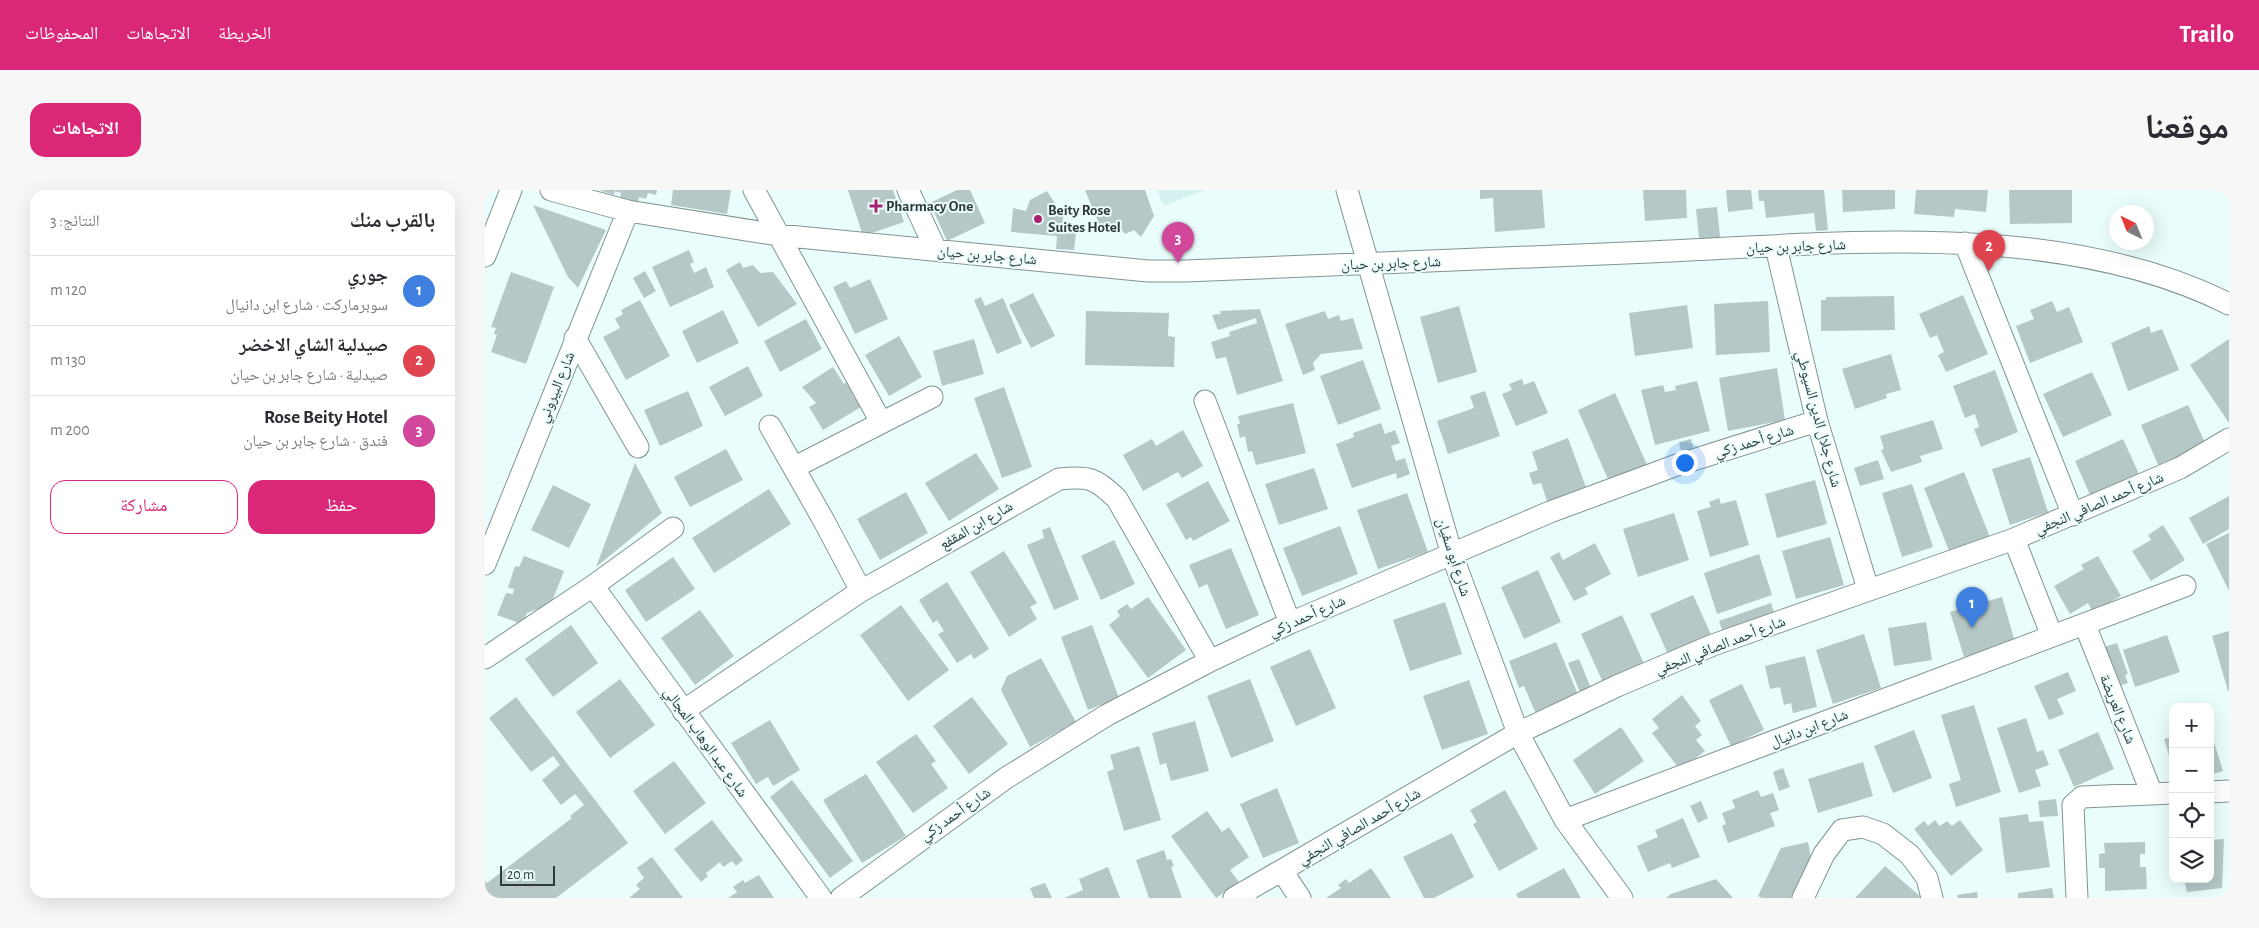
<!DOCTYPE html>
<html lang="ar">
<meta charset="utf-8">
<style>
:root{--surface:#fff;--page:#f7f7f7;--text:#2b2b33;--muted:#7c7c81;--line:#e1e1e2;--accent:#db2777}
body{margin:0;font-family:"Alegreya Sans","Noto Naskh Arabic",sans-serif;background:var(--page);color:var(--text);direction:rtl}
.controls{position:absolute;right:15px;bottom:15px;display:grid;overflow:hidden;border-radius:10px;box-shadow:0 5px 20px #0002}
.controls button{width:45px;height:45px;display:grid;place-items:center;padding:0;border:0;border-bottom:1px solid var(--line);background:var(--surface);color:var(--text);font:25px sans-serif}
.compass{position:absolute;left:1624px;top:15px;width:45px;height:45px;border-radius:50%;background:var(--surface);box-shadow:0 5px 20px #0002;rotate:317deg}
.scale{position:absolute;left:15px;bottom:12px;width:55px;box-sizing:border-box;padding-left:5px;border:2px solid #313939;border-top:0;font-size:14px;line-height:18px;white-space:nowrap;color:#313939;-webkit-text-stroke:4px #e9fdfc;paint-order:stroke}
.you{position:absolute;left:1199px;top:272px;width:18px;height:18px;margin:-12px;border:4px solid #fff;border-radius:50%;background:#1a73e8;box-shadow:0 0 0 8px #1a73e833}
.badge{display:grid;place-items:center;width:32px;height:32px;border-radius:50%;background:var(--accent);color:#fff;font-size:16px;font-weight:700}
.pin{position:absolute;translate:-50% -41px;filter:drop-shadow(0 1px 2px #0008)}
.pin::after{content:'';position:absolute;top:26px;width:18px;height:15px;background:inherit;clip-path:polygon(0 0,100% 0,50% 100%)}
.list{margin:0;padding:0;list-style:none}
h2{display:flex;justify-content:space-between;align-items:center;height:65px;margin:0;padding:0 20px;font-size:21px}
h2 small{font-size:16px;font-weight:400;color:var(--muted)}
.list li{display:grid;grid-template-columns:32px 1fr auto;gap:15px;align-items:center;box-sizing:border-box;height:70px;padding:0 20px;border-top:1px solid var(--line)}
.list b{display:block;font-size:19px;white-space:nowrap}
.list p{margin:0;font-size:16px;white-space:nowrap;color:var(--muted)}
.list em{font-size:16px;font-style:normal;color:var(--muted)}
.actions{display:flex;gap:10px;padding:15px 20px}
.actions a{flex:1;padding:11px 0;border:1px solid var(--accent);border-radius:15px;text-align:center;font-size:18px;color:var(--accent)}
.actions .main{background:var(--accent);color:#fff}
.icon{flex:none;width:28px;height:28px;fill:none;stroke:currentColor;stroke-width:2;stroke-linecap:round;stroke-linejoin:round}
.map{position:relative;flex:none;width:1744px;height:708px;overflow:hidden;direction:ltr;border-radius:15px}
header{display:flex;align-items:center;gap:30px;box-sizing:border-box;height:70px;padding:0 25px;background:var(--accent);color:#fff}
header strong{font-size:24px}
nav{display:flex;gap:28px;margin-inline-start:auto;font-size:18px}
.intro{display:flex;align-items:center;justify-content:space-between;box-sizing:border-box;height:120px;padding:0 30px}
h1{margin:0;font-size:35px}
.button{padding:12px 22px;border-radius:15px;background:var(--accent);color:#fff;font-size:18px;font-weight:700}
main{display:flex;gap:30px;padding:0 30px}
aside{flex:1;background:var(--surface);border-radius:15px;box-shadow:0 5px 20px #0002}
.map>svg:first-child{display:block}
.built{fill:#d5f2f0}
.building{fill:#b5c8c7}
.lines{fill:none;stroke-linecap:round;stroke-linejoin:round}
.minor-casing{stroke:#819493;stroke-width:23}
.minor{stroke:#fff;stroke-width:21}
.poi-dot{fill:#a82470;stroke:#e9fdfc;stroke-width:2}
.labels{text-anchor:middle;stroke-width:4;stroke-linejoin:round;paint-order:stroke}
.poi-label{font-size:15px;font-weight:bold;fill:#313939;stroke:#e9fdfc;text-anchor:start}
.street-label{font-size:15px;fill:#313939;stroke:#e9fdfc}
</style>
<header>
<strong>Trailo</strong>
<nav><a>الخريطة</a><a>الاتجاهات</a><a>المحفوظات</a></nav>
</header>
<div class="intro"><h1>موقعنا</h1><a class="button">الاتجاهات</a></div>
<main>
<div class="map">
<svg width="1744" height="708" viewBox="0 0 1744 708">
<rect width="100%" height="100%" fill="#e9fdfc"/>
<path class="built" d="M672,0H720L679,16Z"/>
<path class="building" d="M114,0H172L171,5L163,3L161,9L154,7L153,13L135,8L136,3L130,1L129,5Z
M188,0H246L242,24L186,15Z
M363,0H408L419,32L378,46Z
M472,0H485L500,33L462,51L449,22L452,21L447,12Z
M600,0H660L669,26L656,47L649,40L640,44L636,39L631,44L625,38L617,41Z
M995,0H1057L1060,38L1010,42L1008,8L995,9Z
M1158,0H1201L1202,28L1160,31Z
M1241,0H1266L1268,19L1243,22Z
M1273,0H1339L1343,40L1331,41L1329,23L1281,28L1279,11H1274Z
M1357,0H1410V19L1358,22Z
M1431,0H1503L1501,22L1470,19L1469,27L1429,24Z
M1524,0H1587V33L1525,34Z
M562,1L578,26V33H584V41L591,44L589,60L571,59L572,46L526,42L528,18L541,21L545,10Z
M48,15L121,40L93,98L83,87Z
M1232,17L1236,56L1215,58L1211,19Z
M204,60L209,72L205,74L209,83L221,77L229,97L185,117L167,77Z
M255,72L258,78L268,75L275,83L288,82L312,114L273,137L241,80Z
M160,81L171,101L159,108L148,88Z
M26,82L69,97L41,174L6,162L12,145L9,144L11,138L6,137Z
M385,89L403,129L370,144L348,97L361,91L365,98Z
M548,103L570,146L546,158L524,115Z
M1478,105L1503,164L1461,182L1453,165L1459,162L1452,145L1445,148L1434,124Z
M1409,106L1410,140L1336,141V110H1341V107Z
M496,107L500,116L518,108L537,153L512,164L489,110Z
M155,110L185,166L141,190L118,147L135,138L130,129L138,124L136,120Z
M1283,111L1285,162L1231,165L1229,114Z
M1567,111L1572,122L1584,117L1598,152L1545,173L1531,136L1549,129L1545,120Z
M1202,115L1208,158L1150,166L1144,123Z
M974,116L992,182L953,193L935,127Z
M775,119L798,191L752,205L741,167L731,169L726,152L745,146L744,142L772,133L771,128L733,140L727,125L736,124L735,121Z
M238,120L254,153L212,173L197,141Z
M601,121L684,123L683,146L690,147L689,177L600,175Z
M840,121L843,129L854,125L856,131L868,128L878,159L836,164L828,173L830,180L818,185L800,134Z
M321,129L337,159L295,182L279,151Z
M1664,136L1666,143L1677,139L1694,180L1643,201L1626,153Z
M414,146L437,187L404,206L380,165Z
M489,149L499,184L457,196L448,161Z
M1744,149V233L1705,175Z
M1406,164L1416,200L1401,204L1402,208L1370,219L1357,179Z
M878,170L896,219L853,235L835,186Z
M263,176L278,206L240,226L224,197Z
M348,177L359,194L363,191L370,202L367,204L376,217L338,240L324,217L331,213L317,197Z
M1292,178L1300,230L1243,241L1234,188Z
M1510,180L1533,242L1496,257L1489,239L1494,237L1490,224L1480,228L1468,196Z
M1607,182L1627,225L1578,247L1558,204Z
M1037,189L1039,195L1049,191L1063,223L1031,236L1017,204L1027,200L1024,194Z
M1212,191L1225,241L1170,255L1156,200L1178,195L1180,202L1191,200L1190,196Z
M519,197L547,277L517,288L489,208Z
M203,201L218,236L175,256L159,220Z
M1000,201L1015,246L963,264L952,231L989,218L985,206Z
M1130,203L1163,277L1125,294L1093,220Z
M808,213L821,263L771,275L767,261L763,262L760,246L755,248L752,234H755L753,226Z
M1703,215L1721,255L1673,275L1656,235Z
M1448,230L1458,259L1435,266L1437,272L1406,282L1396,260L1399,259L1395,246Z
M896,233L900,244L910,240L915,253L906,256L911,271L920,268L925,284L912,289L911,283L867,298L851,254L869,247L868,243Z
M698,240L718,276L697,288L693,282L658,301L638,265L667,249L671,256Z
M1083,248L1102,300L1063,314L1056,293L1048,295L1044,283L1053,280L1047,262Z
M1206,249L1211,267L1198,270L1194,252Z
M1638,249L1654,284L1605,305L1590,271Z
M241,259L258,290L205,317L189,287Z
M491,263L514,299L464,331L440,293Z
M1545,267L1563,322L1525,335L1507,279Z
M1393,270L1399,289L1375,296L1369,278Z
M150,273L177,323L111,377Z
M829,278L843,319L794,335L780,294Z
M1479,282L1506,350L1466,366L1439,298Z
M1330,290L1342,334L1292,348L1280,304Z
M723,291L745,331L708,351L706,347L701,350L681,314Z
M1427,294L1448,357L1417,367L1397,303Z
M68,295L106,314L84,358L46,340Z
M284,299L306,334L229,383L207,348Z
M421,302L443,343L395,370L372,329Z
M922,303L943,362L893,379L872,320Z
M1744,306V339L1718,354L1704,328Z
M1234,308L1236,314L1251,310L1264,355L1225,367L1212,321L1226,317L1224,312Z
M1189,323L1204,370L1153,387L1138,339Z
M1678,335L1700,370L1666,391L1647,361L1666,350L1663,345Z
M855,336L873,384L817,406L798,358Z
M565,337L594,409L569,420L542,355L559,348L557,340Z
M1744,343V401L1721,354Z
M1345,347L1359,395L1311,409L1297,361Z
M629,350L650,394L616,410L596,366Z
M1110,353L1126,384L1100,398L1103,404L1089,411L1065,367L1074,362L1078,370Z
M746,358L774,425L741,439L722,394L714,398L704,375Z
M519,361L552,413L545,417L552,429L524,447L485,382Z
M1274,364L1287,405L1232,424L1219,383Z
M39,366L79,381L66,414L42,423L37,434L12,425L21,403L28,404L29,399L23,398L30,376L34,377Z
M1613,366L1636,406L1608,422L1603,413L1585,424L1569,396L1599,379L1596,375Z
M188,367L210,399L161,432L140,400Z
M1053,380L1076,432L1039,449L1016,397Z
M462,392L504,459L489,469L486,464L472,473L453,444L459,441L452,430L448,433L434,410Z
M1208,405L1229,451L1186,471L1165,424Z
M663,407L701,460L663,488L624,435L635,426L632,421L642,414L646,419Z
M1517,407L1530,452L1479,467L1465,422Z
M960,412L977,464L925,481L908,430Z
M1286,413L1292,431L1240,449L1234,431Z
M416,415L464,480L423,511L375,445Z
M215,420L249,466L210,495L176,448Z
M1137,425L1161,478L1120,497L1096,444Z
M1441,432L1447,470L1409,476L1403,438Z
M86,435L113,473L68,507L40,469Z
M607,435L634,508L603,520L576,447Z
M1744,441V501H1743L1727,446Z
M1379,444L1396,498L1348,514L1331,460Z
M1682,445L1695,482L1650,497L1638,460Z
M1071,452L1094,507L1051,524L1039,496L1034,498L1024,471Z
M1632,453L1643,484L1640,485L1643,493L1634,496L1619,457Z
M825,459L851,518L811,536L785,477Z
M1320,466L1332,517L1308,523L1306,513L1299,515L1295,497L1285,499L1280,476Z
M556,468L591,532L545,557L516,500L522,486Z
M1094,469L1107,501L1096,505L1083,473Z
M1583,482L1591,501L1572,509L1579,524L1564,530L1549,496Z
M135,489L170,535L125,568L91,522Z
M765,489L789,551L746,568L722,506Z
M984,490L1003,544L957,560L938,506Z
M1257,494L1279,540L1246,556L1224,510Z
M1197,505L1216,531L1210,536L1217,545L1211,550L1220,561L1195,580L1167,543L1174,538L1167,529Z
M31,507L143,653L71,708H0V691L2,693L87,628L85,626L99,615L90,604L76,615L57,590L75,575L68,566L46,582L4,528Z
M487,507L523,554L484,584L448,536Z
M1489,515L1516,602L1471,617L1464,594L1476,590L1456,525Z
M1541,528L1552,562L1558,560L1564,575L1550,580L1556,596L1534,603L1512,538Z
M285,530L315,580L288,596L283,587L271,594L246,553Z
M710,531L724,581L686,591L681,573L675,575L667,543Z
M1136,537L1159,571L1110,604L1088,570Z
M1725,539L1738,581L1725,585Z
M1429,540L1447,588L1408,603L1389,556Z
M1613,542L1629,579L1589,597L1573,560Z
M431,544L451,571L446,574L463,598L428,623L391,572Z
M1688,546V576H1687L1679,549Z
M654,556L676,630L639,641L622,582L629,579L625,565Z
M189,571L221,613L180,644L148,601Z
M1378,572L1388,606L1333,623L1323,589Z
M1298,578L1305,597L1294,601L1288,582Z
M381,584L421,646L377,673L338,610Z
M307,590L368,671L345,688L285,607Z
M792,598L814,653L778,668L755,614Z
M1020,600L1053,659L1014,681L988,634L992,632L985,620Z
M1273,600L1276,607L1288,603L1294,620L1285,623L1290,636L1243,653L1237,636L1241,634L1237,623L1250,618L1247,610Z
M1571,609L1573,626L1555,627L1553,611Z
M1216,611L1223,628L1213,633L1205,616Z
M722,621L737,642L744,637L764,667L745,680L754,692L731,708L686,646Z
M1543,624L1544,632L1558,631L1565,677L1521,683L1514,628Z
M1198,628L1215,667L1187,678L1185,673L1163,682L1152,656L1173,647L1170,640Z
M227,630L258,670L251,676L247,671L238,677L235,672L221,683L223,686L216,692L189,659Z
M1450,630L1455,636L1462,631L1467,636L1475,630L1498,660L1466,686L1429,639L1439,631L1443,636Z
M967,643L989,687L949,708H939L918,667Z
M1739,649L1737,698L1702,702L1699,689H1725V650Z
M1323,652L1326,668L1307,708H1277L1273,706L1296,658Z
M1660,652V664H1655V677H1661L1662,699L1620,701V678H1614V664L1620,663L1619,653Z
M679,660L682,670L686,669L689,676L686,677L697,708H664L651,670Z
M167,667L198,708H144L155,699L151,695L159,688L152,678Z
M1400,676L1436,707L1435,708H1370Z
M623,677L635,708H579L598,700L594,689Z
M886,678L906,708H841L856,698L853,695L861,689L864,693Z
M1079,678L1096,708H1033L1031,704Z
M274,685L289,708H243L252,702L248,697L258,690L260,693Z
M1231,689L1248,708H1181L1186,704Z
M560,693L567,708H549L545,698Z
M1567,698L1569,708H1533V703Z
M1492,702L1493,708H1473L1472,705Z"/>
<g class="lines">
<defs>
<path id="minor" d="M66,0L143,21L293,45L663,81H700C855,75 1010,68 1165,62C1351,54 1573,28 1744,114
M269,0L396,232
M423,0L451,60
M862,0L967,365L1033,543L1080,630L1137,708
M1480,53L1588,325
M1291,57L1332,231L1383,399
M0,66L26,0
M90,148L153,257
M720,211L805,433
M285,236L339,331L376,401
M310,277L447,207
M1529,349L1567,446
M0,374L143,21
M108,396L336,708
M1600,435L1667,604
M0,468L108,396L188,338
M198,521L376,401L574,289C604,286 611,288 632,309L725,471
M1725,602L1744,601
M1080,630L1700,396
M797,681L815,708
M356,708L521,588L622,525L725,471L805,433L1065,322L1189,276L1332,231
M749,708L1033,543L1132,496L1228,455L1529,349L1695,278L1744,249
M1318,708L1339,664L1357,640L1378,637L1398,644L1425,665L1442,688L1447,708
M1592,708L1588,615L1597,607L1688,603"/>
</defs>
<use href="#minor" class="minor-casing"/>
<use href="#minor" class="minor"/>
</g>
<g class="poi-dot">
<path d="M388.5 8.5h5v5h5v5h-5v5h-5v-5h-5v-5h5z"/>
<circle cx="553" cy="29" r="5"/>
</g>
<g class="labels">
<g class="poi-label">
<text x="401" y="21">Pharmacy One</text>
<text x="563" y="25">Beity Rose<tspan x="563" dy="17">Suites Hotel</tspan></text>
</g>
<g class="street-label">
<text transform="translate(1311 56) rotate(-2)" y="5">شارع جابر بن حيان</text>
<text transform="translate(502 65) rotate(5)" y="5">شارع جابر بن حيان</text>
<text transform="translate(906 73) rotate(-2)" y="5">شارع جابر بن حيان</text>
<text transform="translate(71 197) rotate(-68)" y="5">شارع البيروني</text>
<text transform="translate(1334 229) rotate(75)" y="5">شارع جلال الدين السيوطي</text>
<text transform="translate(1269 251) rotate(-17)" y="5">شارع أحمد زكي</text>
<text transform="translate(1614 313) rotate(-23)" y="5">شارع أحمد الصافي النجفي</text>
<text transform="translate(491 335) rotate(-30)" y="5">شارع ابن المقفع</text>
<text transform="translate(969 367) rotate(72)" y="5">شارع أبو سفيان</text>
<text transform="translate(822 426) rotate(-24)" y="5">شارع أحمد زكي</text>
<text transform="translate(1235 455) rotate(-21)" y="5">شارع أحمد الصافي النجفي</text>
<text transform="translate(1633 519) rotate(68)" y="5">شارع العريضة</text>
<text transform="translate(1324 538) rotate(-21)" y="5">شارع ابن دانيال</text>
<text transform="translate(221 552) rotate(54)" y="5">شارع عبد الوهاب المجالي</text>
<text transform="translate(470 624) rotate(-35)" y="5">شارع أحمد زكي</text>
<text transform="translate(874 636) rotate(-30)" y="5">شارع أحمد الصافي النجفي</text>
</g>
</g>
</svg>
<div class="controls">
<button>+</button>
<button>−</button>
<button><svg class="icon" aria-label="locate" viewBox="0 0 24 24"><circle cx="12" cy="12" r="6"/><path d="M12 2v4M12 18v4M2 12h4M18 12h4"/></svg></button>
<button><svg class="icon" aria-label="layers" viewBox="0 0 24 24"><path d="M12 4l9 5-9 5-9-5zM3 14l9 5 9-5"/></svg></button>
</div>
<svg class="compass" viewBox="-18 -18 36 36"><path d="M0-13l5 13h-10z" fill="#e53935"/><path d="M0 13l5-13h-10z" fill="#7c7c81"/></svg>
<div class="scale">20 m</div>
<div class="you"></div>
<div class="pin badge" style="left:1487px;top:438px;background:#3f7fe0">1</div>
<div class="pin badge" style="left:1504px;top:81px;background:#e0444e">2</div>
<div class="pin badge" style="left:693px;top:73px;background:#d1479c">3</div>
</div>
<aside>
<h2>بالقرب منك<small>النتائج: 3</small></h2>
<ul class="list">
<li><span class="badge" style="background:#3f7fe0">1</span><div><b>جوري</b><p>سوبرماركت · شارع ابن دانيال</p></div><em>120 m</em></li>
<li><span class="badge" style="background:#e0444e">2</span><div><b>صيدلية الشاي الاخضر</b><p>صيدلية · شارع جابر بن حيان</p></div><em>130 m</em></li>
<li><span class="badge" style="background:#d1479c">3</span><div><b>Rose Beity Hotel</b><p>فندق · شارع جابر بن حيان</p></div><em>200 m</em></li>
</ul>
<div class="actions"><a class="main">حفظ</a><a>مشاركة</a></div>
</aside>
</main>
